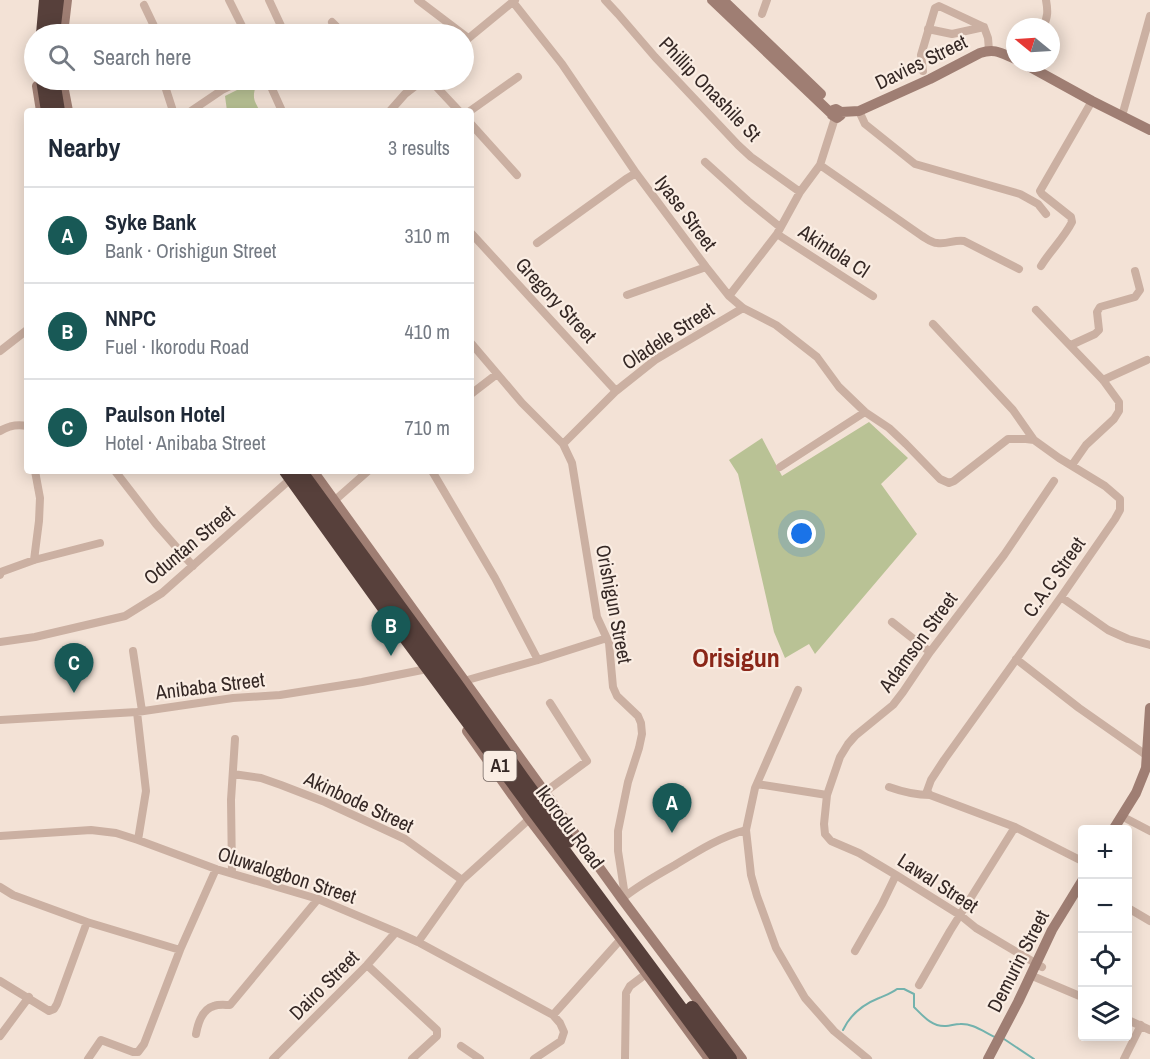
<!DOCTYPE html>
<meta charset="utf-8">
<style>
:root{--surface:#fff;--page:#f2f2f3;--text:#1f2937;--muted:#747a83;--line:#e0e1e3;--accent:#185956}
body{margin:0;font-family:"Archivo Narrow",sans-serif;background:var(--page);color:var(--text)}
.controls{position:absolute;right:18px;bottom:18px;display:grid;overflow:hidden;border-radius:6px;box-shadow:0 3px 15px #0003}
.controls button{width:54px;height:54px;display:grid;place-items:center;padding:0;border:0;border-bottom:2px solid var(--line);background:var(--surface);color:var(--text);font:30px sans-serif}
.compass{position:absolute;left:1006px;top:18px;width:54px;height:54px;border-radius:50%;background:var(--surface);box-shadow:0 3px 15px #0003;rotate:288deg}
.you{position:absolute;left:802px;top:534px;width:21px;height:21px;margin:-15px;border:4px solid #fff;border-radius:50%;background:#1a73e8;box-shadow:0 0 0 9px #1a73e833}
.badge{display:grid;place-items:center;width:39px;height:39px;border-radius:50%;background:var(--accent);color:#fff;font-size:20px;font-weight:700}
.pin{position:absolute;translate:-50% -50px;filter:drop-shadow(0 2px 3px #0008)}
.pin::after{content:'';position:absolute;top:32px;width:21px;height:18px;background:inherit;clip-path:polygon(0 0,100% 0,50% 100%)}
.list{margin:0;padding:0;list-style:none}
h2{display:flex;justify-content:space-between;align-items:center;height:78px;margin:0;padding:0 24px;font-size:26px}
h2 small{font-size:20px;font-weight:400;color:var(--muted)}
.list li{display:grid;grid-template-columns:39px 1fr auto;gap:18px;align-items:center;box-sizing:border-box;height:96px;padding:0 24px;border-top:2px solid var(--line)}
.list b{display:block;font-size:22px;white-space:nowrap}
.list p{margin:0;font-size:20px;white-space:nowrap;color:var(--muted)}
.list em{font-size:20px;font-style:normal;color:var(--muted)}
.icon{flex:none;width:33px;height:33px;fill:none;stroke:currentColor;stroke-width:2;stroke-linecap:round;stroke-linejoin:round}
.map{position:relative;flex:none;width:1150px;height:1059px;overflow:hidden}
.search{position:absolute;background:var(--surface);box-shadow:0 3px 15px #0003;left:24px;top:24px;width:450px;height:66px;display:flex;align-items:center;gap:15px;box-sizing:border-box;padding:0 21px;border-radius:33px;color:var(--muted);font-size:22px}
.panel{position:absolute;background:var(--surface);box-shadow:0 3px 15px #0003;left:24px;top:108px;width:450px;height:366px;border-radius:6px}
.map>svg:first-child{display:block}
.green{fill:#b9c295}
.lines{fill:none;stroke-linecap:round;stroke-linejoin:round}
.stream{stroke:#73b2ad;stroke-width:2}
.street{stroke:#cbb0a2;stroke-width:8}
.secondary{stroke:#9f7e73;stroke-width:10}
.highway{stroke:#57403b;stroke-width:14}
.labels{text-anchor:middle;stroke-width:4.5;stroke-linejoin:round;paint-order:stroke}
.shield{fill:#faede3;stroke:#70635e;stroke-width:1.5}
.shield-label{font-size:18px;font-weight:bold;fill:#352825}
.street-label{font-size:20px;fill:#352825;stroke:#faede3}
.district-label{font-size:26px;font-weight:bold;fill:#8a2618;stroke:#faede3}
</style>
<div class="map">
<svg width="1150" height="1059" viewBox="0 0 1150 1059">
<rect width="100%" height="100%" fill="#f3e2d6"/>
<path class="green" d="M253,82L256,86C252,97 254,101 260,111H227L225,96Z
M869,422L908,458L881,484L917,534L815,654L809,644L785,658L774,632L738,474L729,460L762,438L782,476Z"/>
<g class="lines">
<path class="stream" d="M843,1030C850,1015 864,1004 879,998C886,995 892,993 897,989H904L914,994V1007C923,1016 932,1027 946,1026C950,1026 955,1024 960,1024C972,1023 984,1032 995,1037
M1004,1039L1034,1059"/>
<path class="street" d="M229,0L246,34
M269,0L282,28L283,34
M418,0L468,38
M605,0L618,14L655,57L738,145L751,157L800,192
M513,2L562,64L636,173L706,267L729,296L743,308L776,325L817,357L839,387L865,412L889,428L906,444L940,479L949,483L954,481L1008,439H1026L1034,440L1059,458L1105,486L1120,499V510L1115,519L1061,597L944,760L931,780L927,791L930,795L1015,827L1082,861
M144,5L154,26L155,34
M762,14L767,0
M332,22L344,34
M1043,27C1048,17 1048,11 1046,0
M928,29L952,34L984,27
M464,42L515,0
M923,71L921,55L935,8L939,6L984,27L988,38L989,50
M163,80L173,111
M268,80L282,111
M403,80L413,87
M430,80L459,111
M191,111L222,90L243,80
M390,111L405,94L423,80
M470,111L518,77
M859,111L865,124L915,164L1020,194L1038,204L1046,214
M1122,116L1150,16
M471,124L517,175
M705,162L748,201L780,227
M820,165L922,236C927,239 932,243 937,243C947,245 955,239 964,241L1019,269
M471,233L616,391
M777,234L873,296
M537,243L626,179L636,173
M1041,266C1050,251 1064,238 1072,222L1071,217L1042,194L1040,191L1092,101
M627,295L706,267
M729,296L777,234L800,192L820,165L835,118
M1036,310L1103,380L1119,402V411L1114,419L1086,445L1072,465
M933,324L1013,410L1034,440
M471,343L522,403L563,444L572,463L597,617L609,643L613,687L617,696L638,716L641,723L642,734L639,748L628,782L618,831V851L625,896
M1071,345L1095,334L1099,330L1097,312L1100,307L1135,297L1140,290L1135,271
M0,351L27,330
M1103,380L1147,360
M471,394L497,374
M0,431C8,426 18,424 27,426
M563,444L616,391L655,360L743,308
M780,467L865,412
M115,471L156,524L193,566
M432,471L495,578L538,660
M334,501L368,471
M34,560L39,521L40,498L35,471
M0,575L1,572L34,560L100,543
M1061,597L1108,630L1128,639L1150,645
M892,622L930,652
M0,642L35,637L125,616L162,593L286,483
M133,651L142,711
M1016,659L1079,708L1146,755
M464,681L538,660L607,638
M798,690L755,788L746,830L751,875L757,896L776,948L805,998L834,1031L868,1059
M137,712L146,791L138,840
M0,720L137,712L233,698L280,695L362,682L422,670
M233,774L261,778L281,785L325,802L405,839L462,880
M757,784L827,795
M889,787C903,792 915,795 930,795
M545,792L587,761L550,703
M1127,819L1150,831
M0,836L91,830L116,833L138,840L216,869L318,899L396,932L418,942L553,1015L560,1023L564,1032L561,1041L534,1059
M232,873L231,800L235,739
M0,887L13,895L87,922L180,950
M623,898C639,885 657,875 675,865C698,851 720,837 746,830
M1128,908L1150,921
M418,942L462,880L526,822L530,820
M855,951L882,904L896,875
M367,965L437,1030V1036L412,1059
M1042,967L976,928L960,915L896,875L859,853L831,841L825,834L824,824L827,795L840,757L848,744L855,736L893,705L903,692L930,652L1004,555L1054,481
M1030,975L1082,997
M0,981L49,1011L54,1009L57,1004L87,922
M919,985L950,931L1015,827
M553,1015L621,939
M1128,1020L1150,1030
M196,1034C198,1023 202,1009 214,1006C219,1004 225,1005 230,1005L318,899
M0,1036L29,997
M461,1046L480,1059
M88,1059L101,1040L133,1052H138L144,1044L180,950L216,869
M273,1059L367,965L396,932
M625,1059L626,993L630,986L646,974
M1124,1059L1141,1025"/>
<path class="secondary" d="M712,0L832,114
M723,0L821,94
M63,34L67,0
M1023,63L1092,101L1150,130
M62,80L68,111
M37,86L41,111
M841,112V115L837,118L832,115L833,110L836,109L841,112L859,111L930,79L980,53C995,48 1001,53 1015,59
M313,471L622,899L742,1059
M467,731L530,820L621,939L709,1059
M1113,830L1136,793L1146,768L1150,708
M988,1059L1018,1002L1052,930L1082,881"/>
<path class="highway" d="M43,34L46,0
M53,34L57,0
M43,80L48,111
M53,80L58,111
M286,471L403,634L718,1059
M300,471L455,683L522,778L568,841
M692,1008L730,1059"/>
</g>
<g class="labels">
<rect class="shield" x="483.5" y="751" width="33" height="30" rx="4.5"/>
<g class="shield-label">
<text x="500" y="772">A1</text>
</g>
<g class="street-label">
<text transform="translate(921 62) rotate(-26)" y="7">Davies Street</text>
<text transform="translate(710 89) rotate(46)" y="7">Phillip Onashile St</text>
<text transform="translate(686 213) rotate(53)" y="7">Iyase Street</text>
<text transform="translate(834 251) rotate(33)" y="7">Akintola Cl</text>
<text transform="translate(556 300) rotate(47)" y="7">Gregory Street</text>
<text transform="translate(668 336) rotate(-33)" y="7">Oladele Street</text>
<text transform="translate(189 545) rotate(-40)" y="7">Oduntan Street</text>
<text transform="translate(1054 577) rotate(-55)" y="7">C.A.C Street</text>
<text transform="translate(614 604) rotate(79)" y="7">Orishigun Street</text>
<text transform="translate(918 642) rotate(-54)" y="7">Adamson Street</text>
<text transform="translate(210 686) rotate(-7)" y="7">Anibaba Street</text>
<text transform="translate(359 802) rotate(25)" y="7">Akinbode Street</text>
<text transform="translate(570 827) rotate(53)" y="7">Ikorodu Road</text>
<text transform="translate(287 875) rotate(18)" y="7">Oluwalogbon Street</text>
<text transform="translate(938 883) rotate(33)" y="7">Lawal Street</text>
<text transform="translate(1018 961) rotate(-63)" y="7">Demurin Street</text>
<text transform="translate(324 985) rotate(-45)" y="7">Dairo Street</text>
</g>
<g class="district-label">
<text x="736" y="667">Orisigun</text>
</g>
</g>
</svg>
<div class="controls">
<button>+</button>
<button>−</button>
<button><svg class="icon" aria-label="locate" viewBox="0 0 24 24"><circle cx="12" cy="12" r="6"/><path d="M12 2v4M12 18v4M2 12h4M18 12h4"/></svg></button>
<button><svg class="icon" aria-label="layers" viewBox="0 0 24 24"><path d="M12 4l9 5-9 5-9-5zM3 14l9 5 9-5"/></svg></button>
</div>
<svg class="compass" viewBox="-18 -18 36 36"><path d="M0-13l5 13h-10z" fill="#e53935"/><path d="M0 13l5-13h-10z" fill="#747a83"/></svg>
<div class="you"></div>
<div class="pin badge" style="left:672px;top:833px">A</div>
<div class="pin badge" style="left:391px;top:656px">B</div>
<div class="pin badge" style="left:74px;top:693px">C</div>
<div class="search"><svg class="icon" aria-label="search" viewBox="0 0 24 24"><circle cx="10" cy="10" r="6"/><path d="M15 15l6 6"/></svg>Search here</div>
<section class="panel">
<h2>Nearby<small>3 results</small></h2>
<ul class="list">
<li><span class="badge">A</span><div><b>Syke Bank</b><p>Bank · Orishigun Street</p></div><em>310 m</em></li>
<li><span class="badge">B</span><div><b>NNPC</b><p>Fuel · Ikorodu Road</p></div><em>410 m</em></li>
<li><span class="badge">C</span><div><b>Paulson Hotel</b><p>Hotel · Anibaba Street</p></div><em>710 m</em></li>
</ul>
</section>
</div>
